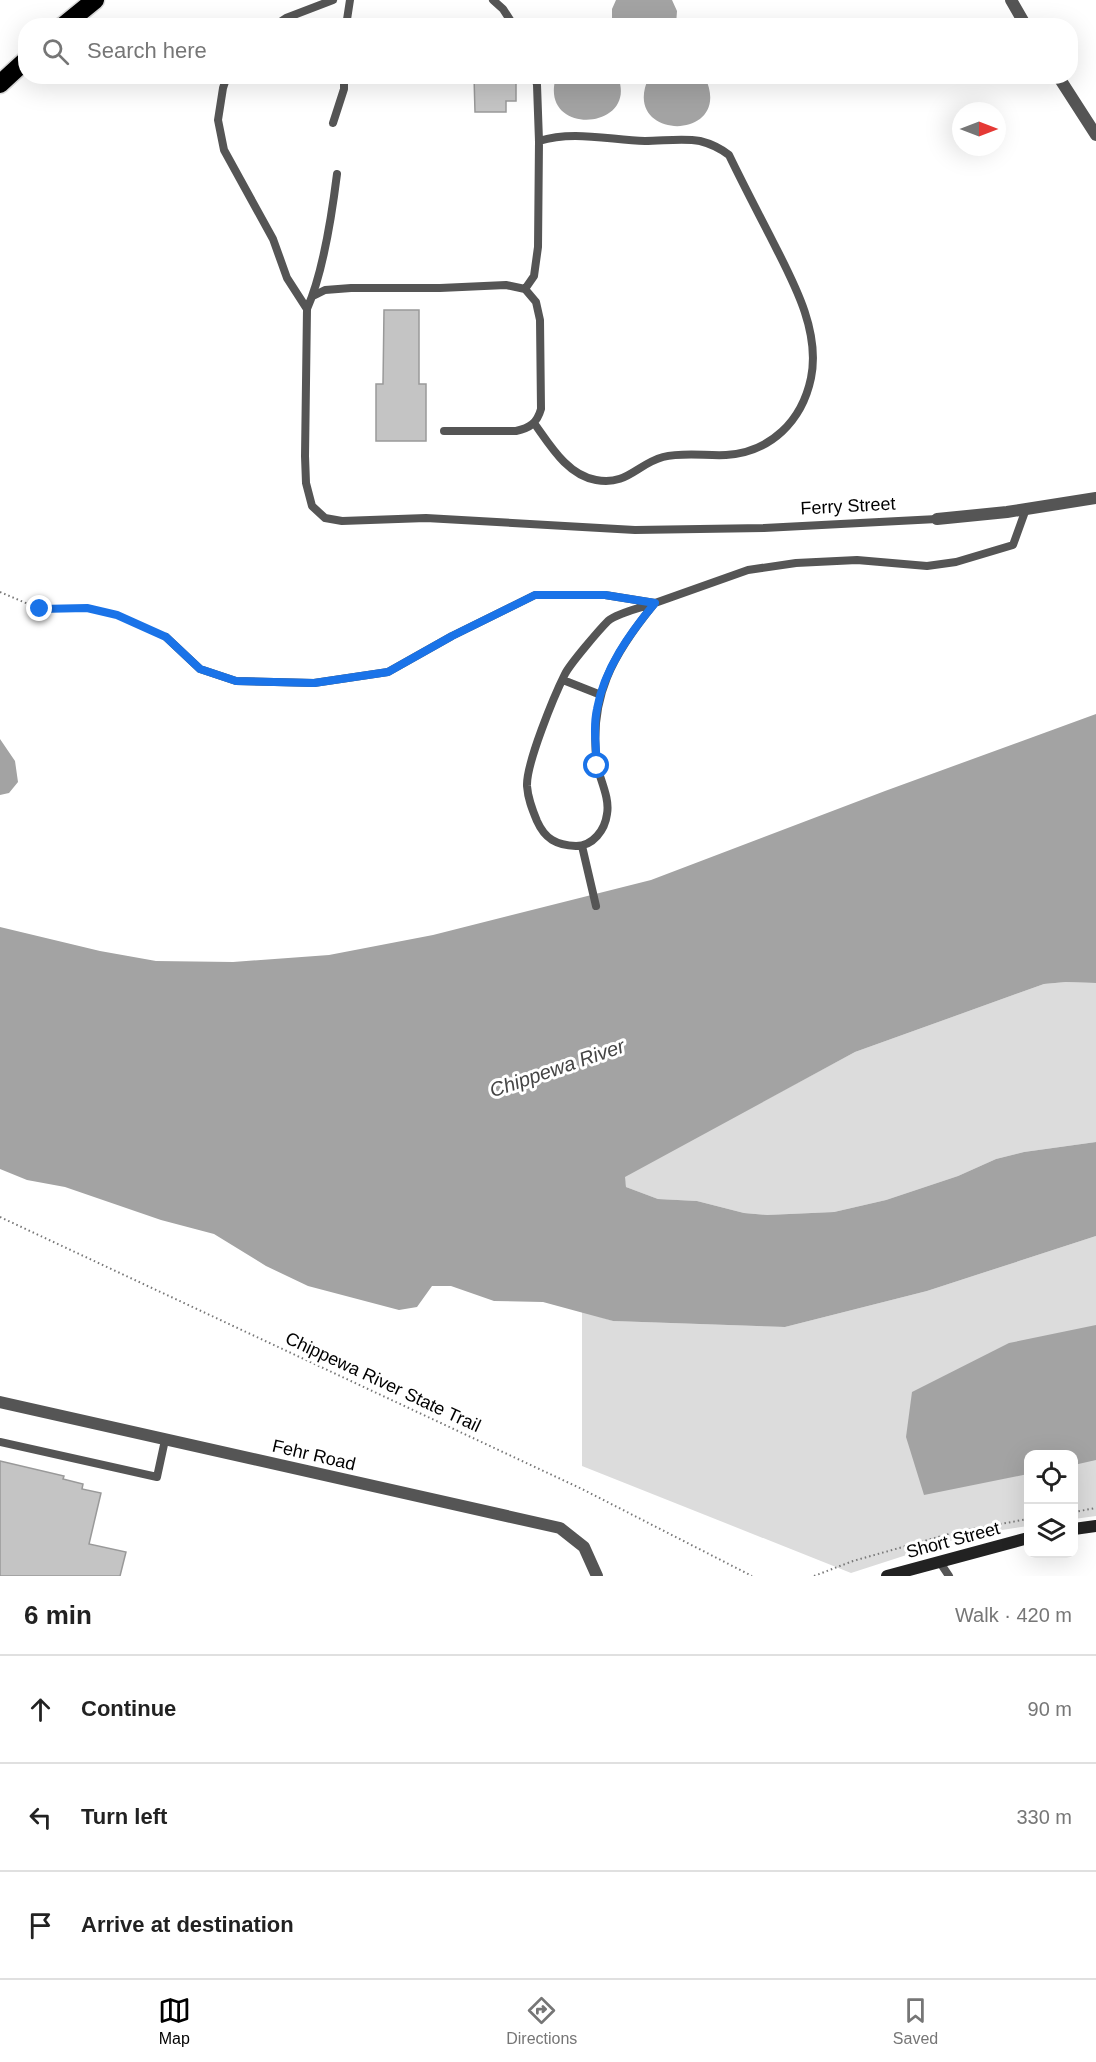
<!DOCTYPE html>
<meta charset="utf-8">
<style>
:root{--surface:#fff;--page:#f6f6f6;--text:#222;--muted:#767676;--line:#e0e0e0;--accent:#000}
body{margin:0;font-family:Arial,sans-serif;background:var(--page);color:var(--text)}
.controls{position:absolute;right:18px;bottom:18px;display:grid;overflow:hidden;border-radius:12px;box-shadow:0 6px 24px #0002}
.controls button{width:54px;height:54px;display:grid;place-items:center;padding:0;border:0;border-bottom:2px solid var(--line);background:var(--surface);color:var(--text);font:30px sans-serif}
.compass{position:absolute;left:952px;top:102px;width:54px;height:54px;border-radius:50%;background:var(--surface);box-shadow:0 6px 24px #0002;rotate:90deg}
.stop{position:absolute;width:18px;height:18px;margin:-14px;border:4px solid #1a73e8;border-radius:50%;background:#fff}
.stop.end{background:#1a73e8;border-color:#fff;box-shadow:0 2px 6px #0008}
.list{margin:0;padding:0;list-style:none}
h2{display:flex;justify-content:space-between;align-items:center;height:78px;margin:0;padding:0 24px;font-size:26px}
h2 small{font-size:20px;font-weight:400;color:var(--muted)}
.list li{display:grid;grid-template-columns:39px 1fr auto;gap:18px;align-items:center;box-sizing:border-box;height:108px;padding:0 24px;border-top:2px solid var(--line)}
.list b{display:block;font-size:22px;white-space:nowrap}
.list em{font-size:20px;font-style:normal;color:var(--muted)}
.icon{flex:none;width:33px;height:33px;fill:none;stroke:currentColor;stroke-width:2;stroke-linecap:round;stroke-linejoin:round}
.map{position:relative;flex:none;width:1096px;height:1576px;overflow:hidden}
.search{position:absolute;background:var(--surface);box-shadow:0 6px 24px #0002;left:18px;right:18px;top:18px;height:66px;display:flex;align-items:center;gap:15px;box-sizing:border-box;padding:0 21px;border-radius:24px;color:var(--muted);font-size:22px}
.sheet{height:402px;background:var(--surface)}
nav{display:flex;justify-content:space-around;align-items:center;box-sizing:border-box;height:84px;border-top:2px solid var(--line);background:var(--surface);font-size:16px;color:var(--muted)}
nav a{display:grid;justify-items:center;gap:3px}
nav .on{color:var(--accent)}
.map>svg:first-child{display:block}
.green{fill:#dcdcdc}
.water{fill:#a3a3a3}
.building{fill:#c4c4c4;stroke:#999;stroke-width:1.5}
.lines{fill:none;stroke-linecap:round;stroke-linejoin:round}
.highway-casing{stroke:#dbdbdb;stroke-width:21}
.path{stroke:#777;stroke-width:2;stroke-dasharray:1.5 3;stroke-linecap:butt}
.lane{stroke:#555;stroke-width:8}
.street{stroke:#555;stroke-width:12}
.secondary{stroke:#222;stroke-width:12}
.highway{stroke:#000;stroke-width:18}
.route{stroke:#1a73e8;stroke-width:8}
.labels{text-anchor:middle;stroke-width:6;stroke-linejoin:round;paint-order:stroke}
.street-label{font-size:18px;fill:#000;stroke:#fff}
.water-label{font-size:20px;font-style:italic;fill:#444;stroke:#fff}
</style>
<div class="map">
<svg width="1096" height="1576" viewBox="0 0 1096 1576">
<rect width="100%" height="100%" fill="#fff"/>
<path class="green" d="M1066,982L1096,983V1142L1024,1152L996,1159L958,1176L886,1200L834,1212L767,1215L744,1213L697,1201L658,1199L626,1187L624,1176L855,1052L1044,984Z
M1096,1236V1516L1074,1519V1454H1028V1526L976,1534L956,1539L851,1573L582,1466V1311L613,1321L785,1327L927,1291Z"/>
<path class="water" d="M616,0H672L677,11L676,25H612V9Z
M556,77H618C639,131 538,137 556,77Z
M649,77H705C736,143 618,142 649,77Z
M1096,714V983L1066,982L1044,984L855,1052L625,1177L626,1187L658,1199L697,1201L744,1213L767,1215L834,1212L886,1200L958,1176L996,1159L1024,1152L1096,1142V1236L927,1291L785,1327L613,1321L543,1302L494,1301L451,1286H432L417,1307L399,1310L308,1286L266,1266L214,1234L161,1220L65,1187L27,1180L0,1169V927L100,951L156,961L233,962L329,955L433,935L651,880L885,791Z
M0,739L15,761L18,782L9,793L0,795Z
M1096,1325V1460L1074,1465V1454H1028V1474L924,1495L906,1437L912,1392L1009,1343Z"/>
<path class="building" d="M474,76H516V101H506V112H475Z
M384,310H419V384H426V441H376V384H383Z
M0,1461L64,1476L63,1479L83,1484L82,1489L101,1493L89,1544L126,1552L120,1576H0Z"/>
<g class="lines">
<defs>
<path id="highway" d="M63,26L95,0
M0,84L26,60"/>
</defs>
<use href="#highway" class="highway-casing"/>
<path class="path" d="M0,592L40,609L87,608L118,615L158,633
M0,1217L582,1489L752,1576
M1074,1512L1096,1508
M814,1576L853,1561L956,1532L1028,1519"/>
<path class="lane" d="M493,0L503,9L514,26
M274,26L286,18L333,0
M346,26L350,0
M227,76L223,88L218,120L224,150L273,239L287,278L307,309L305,456L306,483L312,506L325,518L342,521L426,518L635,530L764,528L937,519
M333,123L344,89V76
M525,289L534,276L538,247L539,141L537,85L535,76
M313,296L325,290L351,288H440L506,285L525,289L536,302L540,320L541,409C537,423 530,428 516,431H444
M307,309C323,273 332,214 337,174
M534,423C550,445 567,475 596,480C627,486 637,464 663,457C683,452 706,456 726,455C771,452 802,421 811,378C821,329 791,278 770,236C756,209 742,182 729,155C720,148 712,144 700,141C683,138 663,141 645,141C610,140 573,130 539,141
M655,603C613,654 588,697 597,765C600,780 610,798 607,814C605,830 593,846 576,846C556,845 545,839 537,821C532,809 528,799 527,786C526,764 554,696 565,674C570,664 599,630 608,621C617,613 643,607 655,603Z
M166,637L200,669L236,681L314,683L388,672L452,636L535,595H605L655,603L748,570L796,563L857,560L927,566L956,562L1013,545L1026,509
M563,680L601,695
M582,846L596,906
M0,1442L157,1477L165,1440
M939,1561L949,1576"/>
<path class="street" d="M1011,0L1026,26
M1058,76L1096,135
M937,519L1007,512L1096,498
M0,1402L560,1528L584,1547L597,1576"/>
<path class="secondary" d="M1074,1529L1096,1526
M887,1576L1028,1538"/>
<use href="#highway" class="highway"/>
</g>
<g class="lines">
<path class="route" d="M40,609L87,608L117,615L166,637L200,669L236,681L314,683L388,672L452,636L535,595H605L655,603C630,633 604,669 597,709C593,727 596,747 597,766"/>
</g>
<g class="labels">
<g class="street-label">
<text transform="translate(848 506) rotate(-3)" y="6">Ferry Street</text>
<text transform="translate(383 1382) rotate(25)" y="6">Chippewa River State Trail</text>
<text transform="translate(314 1455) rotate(13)" y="6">Fehr Road</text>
<text transform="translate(953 1540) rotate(-15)" y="6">Short Street</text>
</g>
<g class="water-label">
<text transform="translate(557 1068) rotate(-19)" y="7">Chippewa River</text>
</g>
</g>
</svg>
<div class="controls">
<button><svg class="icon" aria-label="locate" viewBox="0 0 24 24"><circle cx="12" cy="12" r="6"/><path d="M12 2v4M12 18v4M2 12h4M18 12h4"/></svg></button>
<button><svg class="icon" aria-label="layers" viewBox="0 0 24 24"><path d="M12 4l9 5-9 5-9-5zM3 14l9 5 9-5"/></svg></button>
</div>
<svg class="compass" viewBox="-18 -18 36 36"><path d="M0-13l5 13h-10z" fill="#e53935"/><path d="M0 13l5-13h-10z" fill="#767676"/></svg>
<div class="stop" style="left:597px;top:766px"></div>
<div class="stop end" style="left:40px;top:609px"></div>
<div class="search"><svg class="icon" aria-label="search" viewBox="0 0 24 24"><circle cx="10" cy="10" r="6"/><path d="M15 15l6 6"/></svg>Search here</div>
</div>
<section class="sheet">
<h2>6 min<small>Walk · 420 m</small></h2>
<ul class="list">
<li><svg class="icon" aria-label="ahead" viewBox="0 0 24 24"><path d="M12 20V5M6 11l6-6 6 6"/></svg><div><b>Continue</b></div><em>90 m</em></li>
<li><svg class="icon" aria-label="left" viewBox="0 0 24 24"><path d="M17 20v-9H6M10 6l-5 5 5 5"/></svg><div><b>Turn left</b></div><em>330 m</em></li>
<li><svg class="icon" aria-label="arrive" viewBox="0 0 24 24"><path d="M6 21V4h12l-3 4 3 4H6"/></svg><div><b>Arrive at destination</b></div></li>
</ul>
</section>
<nav>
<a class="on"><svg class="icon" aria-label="map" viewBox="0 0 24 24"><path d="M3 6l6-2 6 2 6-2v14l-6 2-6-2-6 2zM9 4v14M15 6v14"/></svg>Map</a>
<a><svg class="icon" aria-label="directions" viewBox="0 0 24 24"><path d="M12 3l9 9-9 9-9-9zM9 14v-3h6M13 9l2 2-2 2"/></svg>Directions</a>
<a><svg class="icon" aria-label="saved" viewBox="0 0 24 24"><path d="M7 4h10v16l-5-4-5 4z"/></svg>Saved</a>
</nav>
